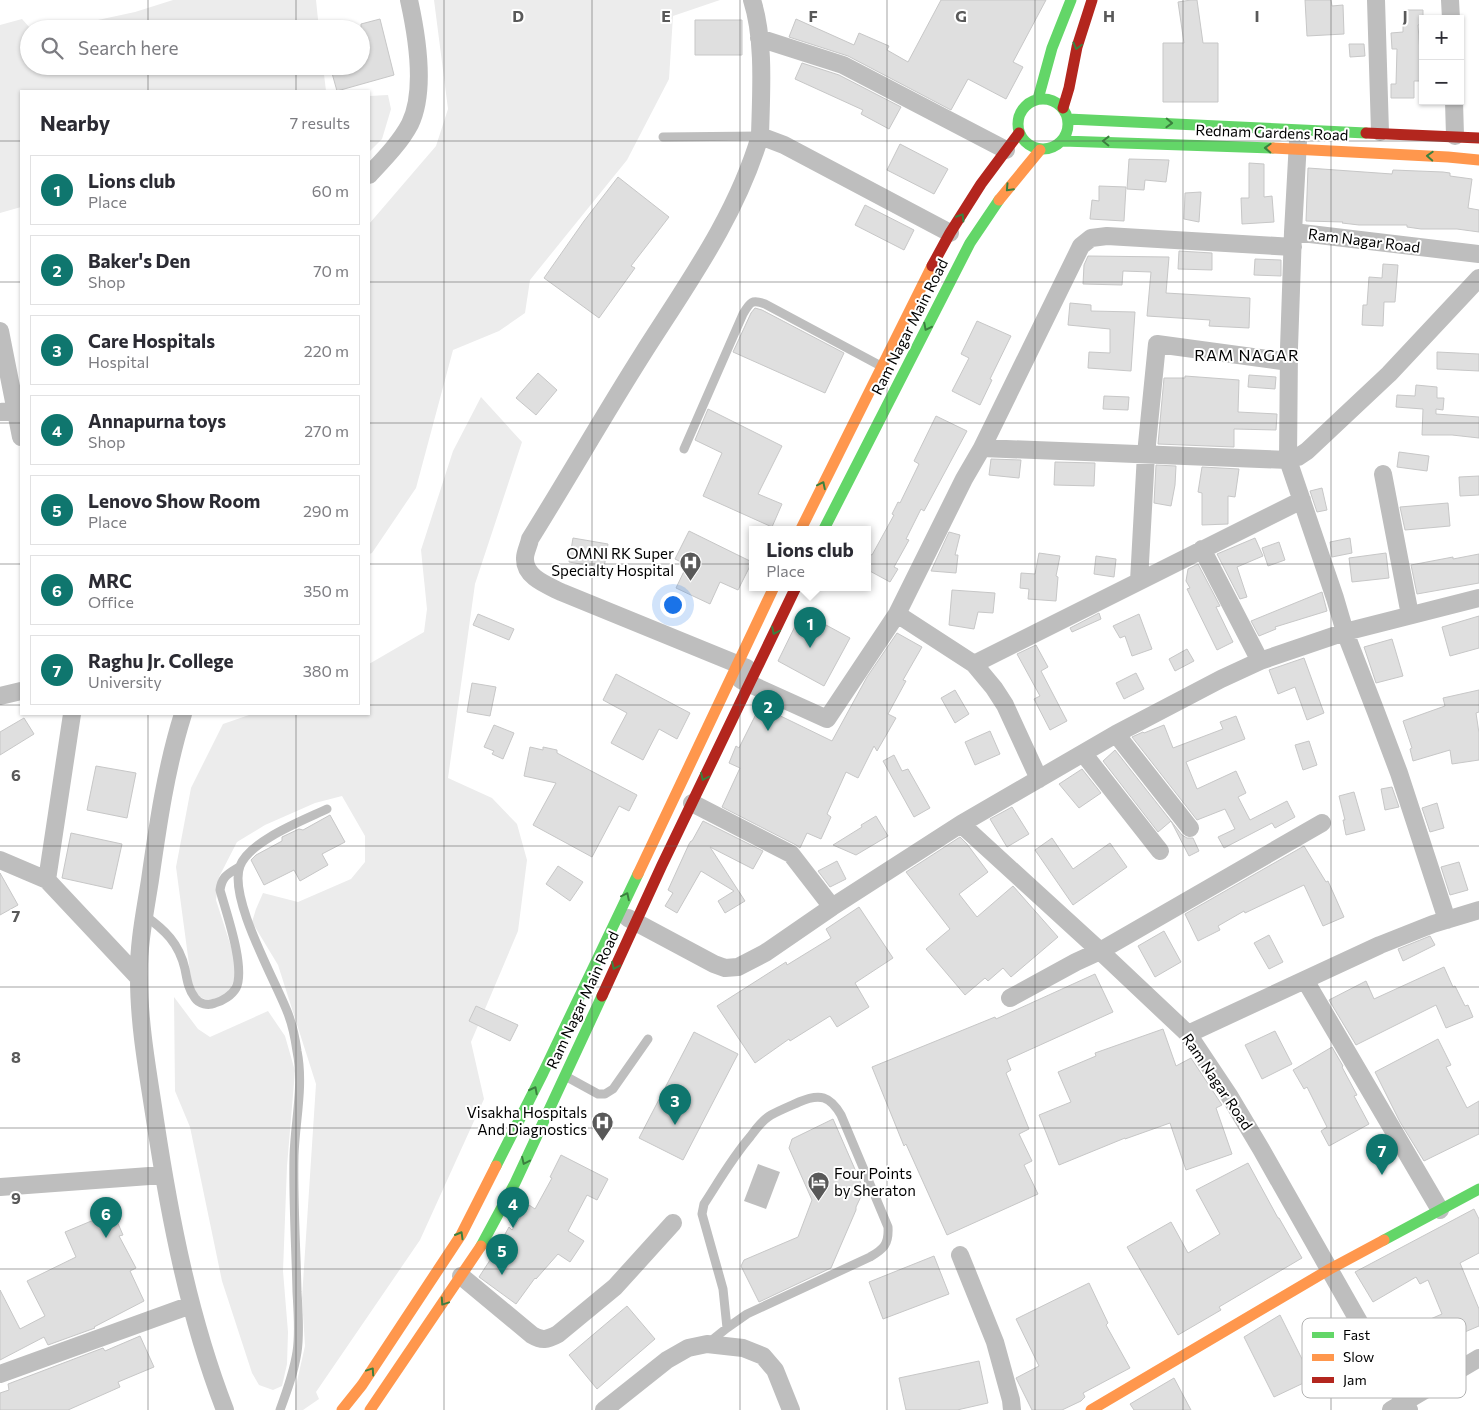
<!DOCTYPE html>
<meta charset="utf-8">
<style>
:root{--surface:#fff;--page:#f7f7f7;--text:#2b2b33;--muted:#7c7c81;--line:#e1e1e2;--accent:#0f766e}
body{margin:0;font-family:Commissioner,sans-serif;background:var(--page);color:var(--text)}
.controls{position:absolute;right:15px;top:15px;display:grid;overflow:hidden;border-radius:0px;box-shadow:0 1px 4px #0004}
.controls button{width:45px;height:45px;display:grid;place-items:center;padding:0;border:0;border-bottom:1px solid var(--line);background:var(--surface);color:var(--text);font:25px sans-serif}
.you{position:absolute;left:672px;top:604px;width:18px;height:18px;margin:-12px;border:4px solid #fff;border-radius:50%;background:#1a73e8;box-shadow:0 0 0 8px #1a73e833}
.badge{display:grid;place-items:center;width:32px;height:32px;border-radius:50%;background:var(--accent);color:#fff;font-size:16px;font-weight:700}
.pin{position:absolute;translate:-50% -41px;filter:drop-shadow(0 1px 2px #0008)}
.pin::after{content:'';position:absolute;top:26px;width:18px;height:15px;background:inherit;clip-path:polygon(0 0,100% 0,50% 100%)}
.popup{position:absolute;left:749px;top:526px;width:122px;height:65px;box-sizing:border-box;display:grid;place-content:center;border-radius:0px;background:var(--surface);filter:drop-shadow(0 1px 4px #0005);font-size:16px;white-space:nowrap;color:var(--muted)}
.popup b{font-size:19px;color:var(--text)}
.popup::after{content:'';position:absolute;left:50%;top:100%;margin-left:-10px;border:10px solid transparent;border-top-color:var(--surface)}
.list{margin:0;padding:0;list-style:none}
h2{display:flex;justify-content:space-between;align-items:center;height:65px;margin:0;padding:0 20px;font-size:21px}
h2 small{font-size:16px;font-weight:400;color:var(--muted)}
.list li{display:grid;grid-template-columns:32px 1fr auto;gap:15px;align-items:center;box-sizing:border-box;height:70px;margin:0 10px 10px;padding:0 10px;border:1px solid var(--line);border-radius:0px}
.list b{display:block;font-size:19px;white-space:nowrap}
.list p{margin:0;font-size:16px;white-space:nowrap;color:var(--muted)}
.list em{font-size:16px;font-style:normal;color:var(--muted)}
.icon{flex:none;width:28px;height:28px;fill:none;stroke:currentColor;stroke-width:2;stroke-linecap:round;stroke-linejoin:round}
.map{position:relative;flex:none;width:1479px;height:1410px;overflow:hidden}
.search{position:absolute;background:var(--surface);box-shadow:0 1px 4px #0004;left:20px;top:20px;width:350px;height:55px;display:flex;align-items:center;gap:12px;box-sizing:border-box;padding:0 18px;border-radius:28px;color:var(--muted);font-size:19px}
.panel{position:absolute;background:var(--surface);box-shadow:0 1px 4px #0004;left:20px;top:90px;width:350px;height:625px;border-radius:0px}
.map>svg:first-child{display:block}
.green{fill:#ececec}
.water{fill:#bfbfbf}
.building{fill:#dfdfdf;stroke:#c7c7c7}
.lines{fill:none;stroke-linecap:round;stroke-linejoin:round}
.lane{stroke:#bebebe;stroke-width:9}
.street{stroke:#bebebe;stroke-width:18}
.fast{stroke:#63d668;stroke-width:11}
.slow{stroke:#ff974d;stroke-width:11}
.jam{stroke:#b3261e;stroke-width:11}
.oneway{stroke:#3b803e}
.grid{fill:none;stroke:#595959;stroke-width:1;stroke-opacity:0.55}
.labels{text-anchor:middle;stroke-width:4;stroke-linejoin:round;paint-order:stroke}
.street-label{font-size:15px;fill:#000;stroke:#fff}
.poi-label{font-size:15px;fill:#000;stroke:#fff;text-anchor:end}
.neighbourhood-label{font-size:16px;letter-spacing:1px;fill:#000;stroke:#fff}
.key{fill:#fff;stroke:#b2b2b2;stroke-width:1}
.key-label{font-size:14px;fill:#000}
.grid-label{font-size:16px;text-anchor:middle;font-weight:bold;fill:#595959;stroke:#fff;stroke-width:4;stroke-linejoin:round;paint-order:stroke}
</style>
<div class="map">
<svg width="1479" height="1410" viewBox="0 0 1479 1410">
<rect width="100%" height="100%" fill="#fff"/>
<path class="green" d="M173,0H316L319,29H56L135,12Z
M434,0H720L673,16L669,79L627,160L530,280L525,313L499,331L453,350L416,488L372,553L369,554V224L436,146L448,109Z
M22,19L31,29H29V66H323L326,91H21V207L0,213V25Z
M388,95L391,109L382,139L369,152V96Z
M481,397L522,442L475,584L448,778L492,798L517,824L527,860L518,931L471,1042L484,1099L420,1240L316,1392L319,1399L303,1410H295V1390L305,1346L302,1298L316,1084L278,965L252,922L256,909L263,893L298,902L351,879L365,862V836L342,796L315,803L265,825L237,842L219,877L216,900L235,959L236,974L231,988L225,995L217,1000H208L199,997L194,990L191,979L176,867L191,788L223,724L252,714H369V664L424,632L427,609L421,550L453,451Z
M174,997L198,1029L210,1037L268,1011L285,1036L295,1071L287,1166L283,1271L288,1332L287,1364L282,1386L273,1390L259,1385L252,1373L222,1281L190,1127L175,1091Z"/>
<path class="water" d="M758,1164L780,1172L766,1209L744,1201Z"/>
<path class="building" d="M941,0H1046L1013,62L1023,67L1006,99L968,79L951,110L848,56L789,37L796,19L854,45L859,33L889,46L887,50L908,62Z
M1191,0H1197L1203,43H1218V102H1163V43H1184L1178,2Z
M1305,0H1331L1332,6L1343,5L1344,34L1307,36Z
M1403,10H1423V24L1418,25L1421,66H1423V81H1414V98H1391V84H1396L1397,49H1392L1391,33L1403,32Z
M380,19L394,75L337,91L330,66H361V24Z
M695,20H742V55H695Z
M1349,44H1364L1365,56L1350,57Z
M802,63L839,75L901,107L889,129L861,114L863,110L795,79Z
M900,144L948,169L934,194L887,170Z
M1129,159L1169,160L1166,182L1145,180L1144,190L1127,189Z
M1249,163L1264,164V197L1272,196L1274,222L1242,224L1241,198H1249Z
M1308,168L1392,174L1393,170L1443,172L1450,173V176L1472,179L1468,208L1479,210V232L1457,229H1421L1407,227V225H1359L1342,223L1343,222L1306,221Z
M618,177L669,217L631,266L635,268L599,318L544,278L584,221Z
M1099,186L1126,187L1124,221L1090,219L1092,200L1099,201Z
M1201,192L1199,222L1184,219L1185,193Z
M865,205L914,230L904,250L855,225Z
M1179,251L1212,253V270L1178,269Z
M1088,256L1169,257L1166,293L1250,298L1249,328L1209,326L1210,320L1147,316L1151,272L1123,271L1122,285L1083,284L1084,265Z
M1255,259L1281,260V276L1254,275Z
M1383,264L1398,265L1395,302H1384L1383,326L1362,325L1363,305H1367L1369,277L1382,278Z
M1070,303L1091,305V311L1135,312L1131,371L1088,368L1089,352L1110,353V329L1068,325Z
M755,308L762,310L844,353L825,393L733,352L751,313Z
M977,321L1011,336L990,379L992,380L980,405L952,391L969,358L961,354Z
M1437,352L1479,354V371L1437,369Z
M538,373L557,390L536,415L516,398Z
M1249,375L1276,377L1275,389L1248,387Z
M1185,376L1239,380L1238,412L1277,414L1276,430L1234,429V447L1158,444L1164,378H1185Z
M1416,385L1437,387V398H1444L1443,410L1436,409V414L1479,417V438L1452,435H1422L1423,409L1396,407L1397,395L1415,396Z
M1104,396L1129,397L1128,410L1103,409Z
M708,409L782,446L758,494L782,504L772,527L703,496L722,453L695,440Z
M936,416L967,431L924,511L921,509L906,539L909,540L894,567L898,569L890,582L868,570V553L872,555L894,515L892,514L898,502L900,503L919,464L914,461Z
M1399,452L1429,456L1427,471L1397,467Z
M991,459L1021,460L1019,478L989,475Z
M1055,462L1095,463L1094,486L1054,485Z
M1156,465L1176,466L1175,485L1171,506L1154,503Z
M1202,467L1239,469L1235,497L1228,496V524L1202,525V493L1198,492Z
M1479,476V495L1460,496L1459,477Z
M1322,488L1327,510L1317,512L1310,491Z
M1448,503L1450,526L1405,530L1400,507Z
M689,531L752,562L738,590L720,582L710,604L676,588L687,565L675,559Z
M949,532L960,535L955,555H958L956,573L931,571Z
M573,538L608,544L604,568L569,562Z
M1255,538L1263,556L1237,567L1247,597L1240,599L1217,554Z
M1350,538L1352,553L1332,557L1330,542Z
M1279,542L1285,560L1268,566L1262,548Z
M1039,553L1060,556L1056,576L1058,577L1056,601L1028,599L1029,589L1020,588L1021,573L1035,574Z
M1386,553L1389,578L1352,582L1349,558Z
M1479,554V583L1417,594L1411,565L1453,557V559Z
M1096,556L1116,559L1114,577L1094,574Z
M1198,564L1220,606L1216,607L1233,642L1217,650L1187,589L1190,588L1186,581L1188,569Z
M952,590L995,593L993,613L978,612L974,629L949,625Z
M1322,592L1327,611L1275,627L1276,629L1259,636L1251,621Z
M802,612L850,638L824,686L778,661Z
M1099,613L1101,619L1072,632L1070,628Z
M478,614L514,629L509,640L473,625Z
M1139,614L1152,649L1132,656L1125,636L1120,638L1113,626Z
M1479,616V648L1450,656L1442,627Z
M897,633L922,647L903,680L906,681L888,714L896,718L877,751L874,746L858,778L846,772L827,814L831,817L821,839L807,833L800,848L796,845L722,807L740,768L729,763L736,746L739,748L760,706L832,741L867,677Z
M1392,639L1403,676L1376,683L1364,647Z
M1036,645L1048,667L1041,671L1067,721L1050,730L1034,699L1040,696L1017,654Z
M1187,649L1194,661L1175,671L1169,659Z
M1304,658L1324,713L1307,720L1295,687L1278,694L1269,670Z
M1136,673L1144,689L1124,699L1116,683Z
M616,674L690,713L677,739L659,729L643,760L611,743L627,713L603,700Z
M472,683L496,687L490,716L467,712Z
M955,690L969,714L955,723L941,698Z
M1479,690V712L1476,713L1479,733V760L1452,764L1450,750L1413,761L1410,749L1412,748L1403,721L1445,706L1443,698Z
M1236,716L1245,739L1186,762L1197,789L1236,771L1246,793L1238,797L1250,820L1287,801L1295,817L1275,828L1272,823L1224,848L1218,837L1235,829L1225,809L1197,820L1132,737L1143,732L1144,733L1164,725L1173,748L1223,729L1220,722Z
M24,718L34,734L0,755V732Z
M494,725L514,733L503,759L492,754L494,751L484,747Z
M990,731L1000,754L975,765L965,742Z
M1309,741L1317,765L1303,770L1295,745Z
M530,747L543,750V747L557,750V753L637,795L629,811L619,806L592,857L533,825L556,783L524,776Z
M1115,750L1182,835L1187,838H1193L1199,851L1189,856L1171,821L1158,832L1103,761Z
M894,755L902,771L908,769L930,808L914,817L883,761Z
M96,766L136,773L127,818L87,810Z
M1082,769L1101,793L1079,808L1059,784Z
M1392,787L1399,807L1385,810L1381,789Z
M1354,792L1365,830L1346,835L1343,820H1345L1339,796Z
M1437,803L1444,828L1430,832L1422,808Z
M1012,807L1029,834L1007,847L990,819Z
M330,815L345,842L322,854L328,865L300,881L294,870L264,885L251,860L256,855L282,841V837L299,829L303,830Z
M876,816L888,836L856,855L833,845L862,827L861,825Z
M703,821L763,851L753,869L710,847L745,901L725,913L718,901L734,891L701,871L677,913L665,906L673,893L668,890L689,844L691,841H692Z
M71,833L122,844L112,889L62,878Z
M960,837L967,844L988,872L959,894L977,917L1013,886L1058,937L1011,977L1003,968L988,981L985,978L965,995L926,949L950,929L906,872Z
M1052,838L1073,869L1110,843L1127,867L1073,905L1035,850Z
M1304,846L1326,882L1328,881L1344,917L1323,926L1304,885L1245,913L1244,911L1218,926L1220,930L1198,941L1185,914Z
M837,861L846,879L830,887L818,871Z
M1459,862L1468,890L1450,895L1441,867Z
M558,866L583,882L570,901L546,884Z
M0,873L18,905L0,915Z
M859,907L893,958L855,983L869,1007L837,1027L830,1016L790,1041L789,1039L755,1063L717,1006L786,962L787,965L831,938L826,929Z
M1164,931L1181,962L1155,977L1138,946Z
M1269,935L1283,962L1269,969L1254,943Z
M1430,936L1435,945L1403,961L1398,949Z
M1444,967L1453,987L1455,986L1465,1006L1468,1005L1473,1017L1446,1028L1436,1005L1356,1045L1329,1000L1366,981L1374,999Z
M1095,974L1113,1012L1007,1060L1011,1070L1006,1073L1029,1129L1019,1134L1032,1161L1024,1165L1038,1194L947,1235L906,1144L904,1146L872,1067L995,1017L996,1019Z
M476,1006L518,1025L510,1041L469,1021Z
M1163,1029L1176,1066L1191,1058L1222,1105L1216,1108L1232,1154L1186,1170L1170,1123L1125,1139V1138L1059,1165L1039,1115L1071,1102L1058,1072L1096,1056L1095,1053Z
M1275,1031L1292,1064L1262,1079L1245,1045Z
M694,1032L738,1054L683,1160L639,1138Z
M1438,1039L1451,1065L1446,1067L1467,1108L1479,1101V1134L1424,1161L1400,1122L1375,1072Z
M1332,1047L1343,1066L1342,1067L1357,1095L1354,1096L1369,1124L1329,1146L1321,1131L1327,1127L1307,1087L1304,1089L1293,1070Z
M833,1119L864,1190L856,1207V1210L831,1268L759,1302L741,1266L744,1260L798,1237L812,1200L789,1148L792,1139Z
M561,1155L608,1179L597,1200L587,1195L568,1231L584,1241L570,1262L558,1254L536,1279L535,1278L516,1304L479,1277L494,1254L509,1227L512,1230L529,1205L535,1209L552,1178L550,1177Z
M1248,1163L1278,1218H1279L1302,1258L1219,1307L1221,1310L1178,1335L1127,1247L1171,1222L1188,1253L1220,1234L1196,1190Z
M1474,1209L1479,1219V1253L1460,1263L1479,1309V1326L1441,1342L1444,1348L1410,1363L1396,1334L1442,1314L1428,1280L1420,1284L1416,1277L1373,1302L1355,1272Z
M113,1212L123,1235L119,1236L136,1268L130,1271L144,1301L94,1327L95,1328L48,1345L44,1337L0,1360V1290L20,1329L45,1316L27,1281L76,1257L65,1232Z
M934,1256L949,1294L883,1319L869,1282Z
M1089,1283L1108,1323L1106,1325L1130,1368L1083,1393L1085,1397L1081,1401L1062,1410H1032L1016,1378L1039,1366L1016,1319Z
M627,1306L655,1339L597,1389L569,1355Z
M1280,1315L1312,1379L1274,1397L1244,1337Z
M140,1336L154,1367L118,1382L120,1387L68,1410H0V1393L9,1390L8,1384L103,1348L105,1351Z
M979,1361L988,1403L957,1410H906L899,1378Z
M1174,1378L1191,1410H1134L1130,1404Z"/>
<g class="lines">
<path class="lane" d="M663,137L760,136
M684,449L743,314C750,302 752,299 765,304L879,365
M144,915C165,930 179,943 185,969C187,979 188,989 195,998C199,1004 208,1006 215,1003C223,1001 232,995 236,988C246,968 226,912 220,890C222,876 228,874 239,867
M567,1077L598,1094H605L613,1089L648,1039
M707,1344L727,1328L747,1314L870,1257C884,1249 889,1244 888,1227L841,1115C830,1096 820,1093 799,1102C790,1106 780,1110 771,1115C762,1120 756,1129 750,1137C732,1158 719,1181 704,1204L702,1214L723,1289L727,1328
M280,1410C287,1391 294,1372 297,1352C300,1333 298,1311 297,1292C296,1247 293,1201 294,1156C295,1121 304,1086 297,1051C295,1037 292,1023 287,1011C274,978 228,897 240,866C249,841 304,820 327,809"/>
<path class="street" d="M752,0C765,40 761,94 760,136
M1376,0L1380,132
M1450,0L1451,19
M759,38L843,65L1006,150
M1454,101L1455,136
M1298,141L1293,232L1479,254
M369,175C383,160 400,143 410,124C426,91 417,36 409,0
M1293,232L1289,348L1288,460L1335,598L1345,632L1376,712L1399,773L1447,920
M0,331L21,437
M0,412L15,410
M982,448L1081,246L1091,238L1107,236L1293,247
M1383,474L1410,615
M1202,549L1260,661
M1139,581L1146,454L1157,344L1289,362
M897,614L974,664
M747,668L561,592C547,585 524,577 525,558C525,552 529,545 530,539C568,478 604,415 642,355C687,284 736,217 760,136L784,145L950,233
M741,680L827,719L897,614L964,479L982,448L1288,460L1298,457L1307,451L1389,374L1479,278
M0,696L21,691
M72,714L47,880L139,978
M183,714C166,768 158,824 150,880C145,912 138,945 139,978C139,1026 148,1073 155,1120C170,1219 189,1317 225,1410
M1116,734L1190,828
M1083,753L1160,851
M1039,779L1005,705L994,688L974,664L1302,500
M692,803L791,854L832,907
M961,824L1116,734L1221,679L1260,661L1345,632L1479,598
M0,860L47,880
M628,918L714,964L725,968L738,967L765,953L832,907L961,824L1100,951L1322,823
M1305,980L1440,1210
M1010,998L1076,962L1100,951L1188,1034L1230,1097L1261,1149L1409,1410
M1188,1034L1380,945L1433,924L1479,910
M0,1187L163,1175
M960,1255L995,1342L1011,1400L1012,1410
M461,1276L532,1335C542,1341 547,1340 558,1334L615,1287L673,1223
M0,1374L191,1305
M604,1410L667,1360L688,1348L707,1344L743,1348L763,1356L775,1370L791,1410
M1391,1410L1479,1358"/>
<path class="fast" d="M1018 124a25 25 0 1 1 50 0a25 25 0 1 1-50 0Z
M1038,99L1052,48L1071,0
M1068,119L1366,133
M1063,141L1273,148
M824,529L970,243L999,200
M496,1166L543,1073L638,874
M1384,1240L1479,1189
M481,1246L515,1183L602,996"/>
<path class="slow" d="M1273,148L1448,157L1479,160
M999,200L1040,150
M801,529L932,266
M638,874L774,587
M342,1410L362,1385L461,1235L496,1166
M370,1410L481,1246
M1091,1410L1330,1269L1384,1240"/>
<path class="jam" d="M1063,108L1069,88L1077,47L1092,0
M1366,133L1479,138
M932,266L950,233L981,184L1019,133
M602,996L662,865L796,587"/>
</g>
<defs><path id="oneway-chevron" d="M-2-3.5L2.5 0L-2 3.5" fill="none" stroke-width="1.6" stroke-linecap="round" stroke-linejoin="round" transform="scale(1.25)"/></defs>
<g class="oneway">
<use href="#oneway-chevron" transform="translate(1077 46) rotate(105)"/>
<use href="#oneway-chevron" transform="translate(1169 123) rotate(2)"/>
<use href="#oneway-chevron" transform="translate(1106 141) rotate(-179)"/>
<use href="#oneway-chevron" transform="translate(1268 148) rotate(-178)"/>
<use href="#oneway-chevron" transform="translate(1430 156) rotate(-177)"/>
<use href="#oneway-chevron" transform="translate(1009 188) rotate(133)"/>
<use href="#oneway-chevron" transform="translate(961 217) rotate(-58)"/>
<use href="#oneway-chevron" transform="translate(927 327) rotate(117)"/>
<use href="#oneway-chevron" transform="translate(822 485) rotate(-64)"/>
<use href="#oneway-chevron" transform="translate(775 631) rotate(116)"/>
<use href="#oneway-chevron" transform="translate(704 777) rotate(115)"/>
<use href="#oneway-chevron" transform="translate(626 896) rotate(-64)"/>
<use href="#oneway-chevron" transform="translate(615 966) rotate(115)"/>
<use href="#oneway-chevron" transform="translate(534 1090) rotate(-63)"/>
<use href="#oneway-chevron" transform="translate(525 1161) rotate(115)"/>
<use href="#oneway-chevron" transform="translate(460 1235) rotate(-60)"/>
<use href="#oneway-chevron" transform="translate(444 1302) rotate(124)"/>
<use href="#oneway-chevron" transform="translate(371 1371) rotate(-56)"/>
</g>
<path class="grid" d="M148,0V29M296,0V29M444,0V1410M592,0V1410M740,0V1410M887,0V1410M1035,0V1410M1183,0V1410M1331,0V1410M148,66V91M296,66V91M0,141H21M369,141H1479M0,282H21M369,282H1479M0,423H21M369,423H1479M0,564H21M369,564H1479M0,705H21M369,705H1479M148,714V1410M296,714V1410M0,846H1479M0,987H1479M0,1128H1479M0,1269H1479"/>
<defs>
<symbol id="hospital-pin" viewBox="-11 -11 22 30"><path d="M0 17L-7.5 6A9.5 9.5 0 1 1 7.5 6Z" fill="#595959" stroke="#fff"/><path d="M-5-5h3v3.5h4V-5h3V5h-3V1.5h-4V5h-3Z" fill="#fff"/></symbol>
<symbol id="hotel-pin" viewBox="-11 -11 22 30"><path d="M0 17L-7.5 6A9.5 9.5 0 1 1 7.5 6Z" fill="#595959" stroke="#fff"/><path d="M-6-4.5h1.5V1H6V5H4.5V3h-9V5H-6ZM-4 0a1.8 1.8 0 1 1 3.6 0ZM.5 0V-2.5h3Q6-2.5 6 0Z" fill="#fff"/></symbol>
</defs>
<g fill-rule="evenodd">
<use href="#hospital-pin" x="678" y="550" width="25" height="34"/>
<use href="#hospital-pin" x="590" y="1110" width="25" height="34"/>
<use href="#hotel-pin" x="806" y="1170" width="25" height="34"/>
</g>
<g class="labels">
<g class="street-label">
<text transform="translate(1272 133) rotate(2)" y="5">Rednam Gardens Road</text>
<text transform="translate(1364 241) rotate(7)" y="5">Ram Nagar Road</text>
<text transform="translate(910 327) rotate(-63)" y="5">Ram Nagar Main Road</text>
<text transform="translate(583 1000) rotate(-65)" y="5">Ram Nagar Main Road</text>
<text transform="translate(1217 1082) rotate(56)" y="5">Ram Nagar Road</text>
</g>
<g class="poi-label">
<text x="674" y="559">OMNI RK Super<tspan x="674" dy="17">Specialty Hospital</tspan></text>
<text x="587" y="1118">Visakha Hospitals<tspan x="587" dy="17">And Diagnostics</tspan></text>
<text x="834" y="1179" text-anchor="start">Four Points<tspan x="834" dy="17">by Sheraton</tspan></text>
</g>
<g class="neighbourhood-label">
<text x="1247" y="361">RAM NAGAR</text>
</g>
</g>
<rect x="1302" y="1318" width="164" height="80" rx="8" class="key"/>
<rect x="1312" y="1332" width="22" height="6" fill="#63d668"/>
<rect x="1312" y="1354" width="22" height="7" fill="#ff974d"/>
<rect x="1312" y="1377" width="22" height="6" fill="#b3261e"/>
<g class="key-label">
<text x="1343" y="1340">Fast</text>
<text x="1343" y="1362">Slow</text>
<text x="1343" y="1385">Jam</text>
</g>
<g class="grid-label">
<text x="518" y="22">D</text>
<text x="666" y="22">E</text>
<text x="813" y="22">F</text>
<text x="961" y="22">G</text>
<text x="1109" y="22">H</text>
<text x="1257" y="22">I</text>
<text x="1405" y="22">J</text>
<text x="16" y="781">6</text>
<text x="16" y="922">7</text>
<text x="16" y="1063">8</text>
<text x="16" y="1204">9</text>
</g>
</svg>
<div class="controls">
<button>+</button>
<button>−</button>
</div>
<div class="you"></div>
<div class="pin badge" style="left:810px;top:648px">1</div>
<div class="popup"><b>Lions club</b>Place</div>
<div class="pin badge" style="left:768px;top:731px">2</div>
<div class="pin badge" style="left:675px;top:1125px">3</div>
<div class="pin badge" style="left:513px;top:1228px">4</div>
<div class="pin badge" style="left:502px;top:1275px">5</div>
<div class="pin badge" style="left:106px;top:1238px">6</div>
<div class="pin badge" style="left:1382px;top:1175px">7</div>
<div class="search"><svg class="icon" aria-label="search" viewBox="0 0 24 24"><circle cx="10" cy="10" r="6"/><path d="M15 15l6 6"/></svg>Search here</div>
<section class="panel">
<h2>Nearby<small>7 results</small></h2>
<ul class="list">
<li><span class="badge">1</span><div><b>Lions club</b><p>Place</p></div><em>60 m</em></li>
<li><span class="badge">2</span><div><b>Baker's Den</b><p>Shop</p></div><em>70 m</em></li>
<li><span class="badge">3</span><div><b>Care Hospitals</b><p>Hospital</p></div><em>220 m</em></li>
<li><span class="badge">4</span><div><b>Annapurna toys</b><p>Shop</p></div><em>270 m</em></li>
<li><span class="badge">5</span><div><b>Lenovo Show Room</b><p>Place</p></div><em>290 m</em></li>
<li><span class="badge">6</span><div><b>MRC</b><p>Office</p></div><em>350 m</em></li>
<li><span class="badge">7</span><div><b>Raghu Jr. College</b><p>University</p></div><em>380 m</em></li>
</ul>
</section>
</div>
